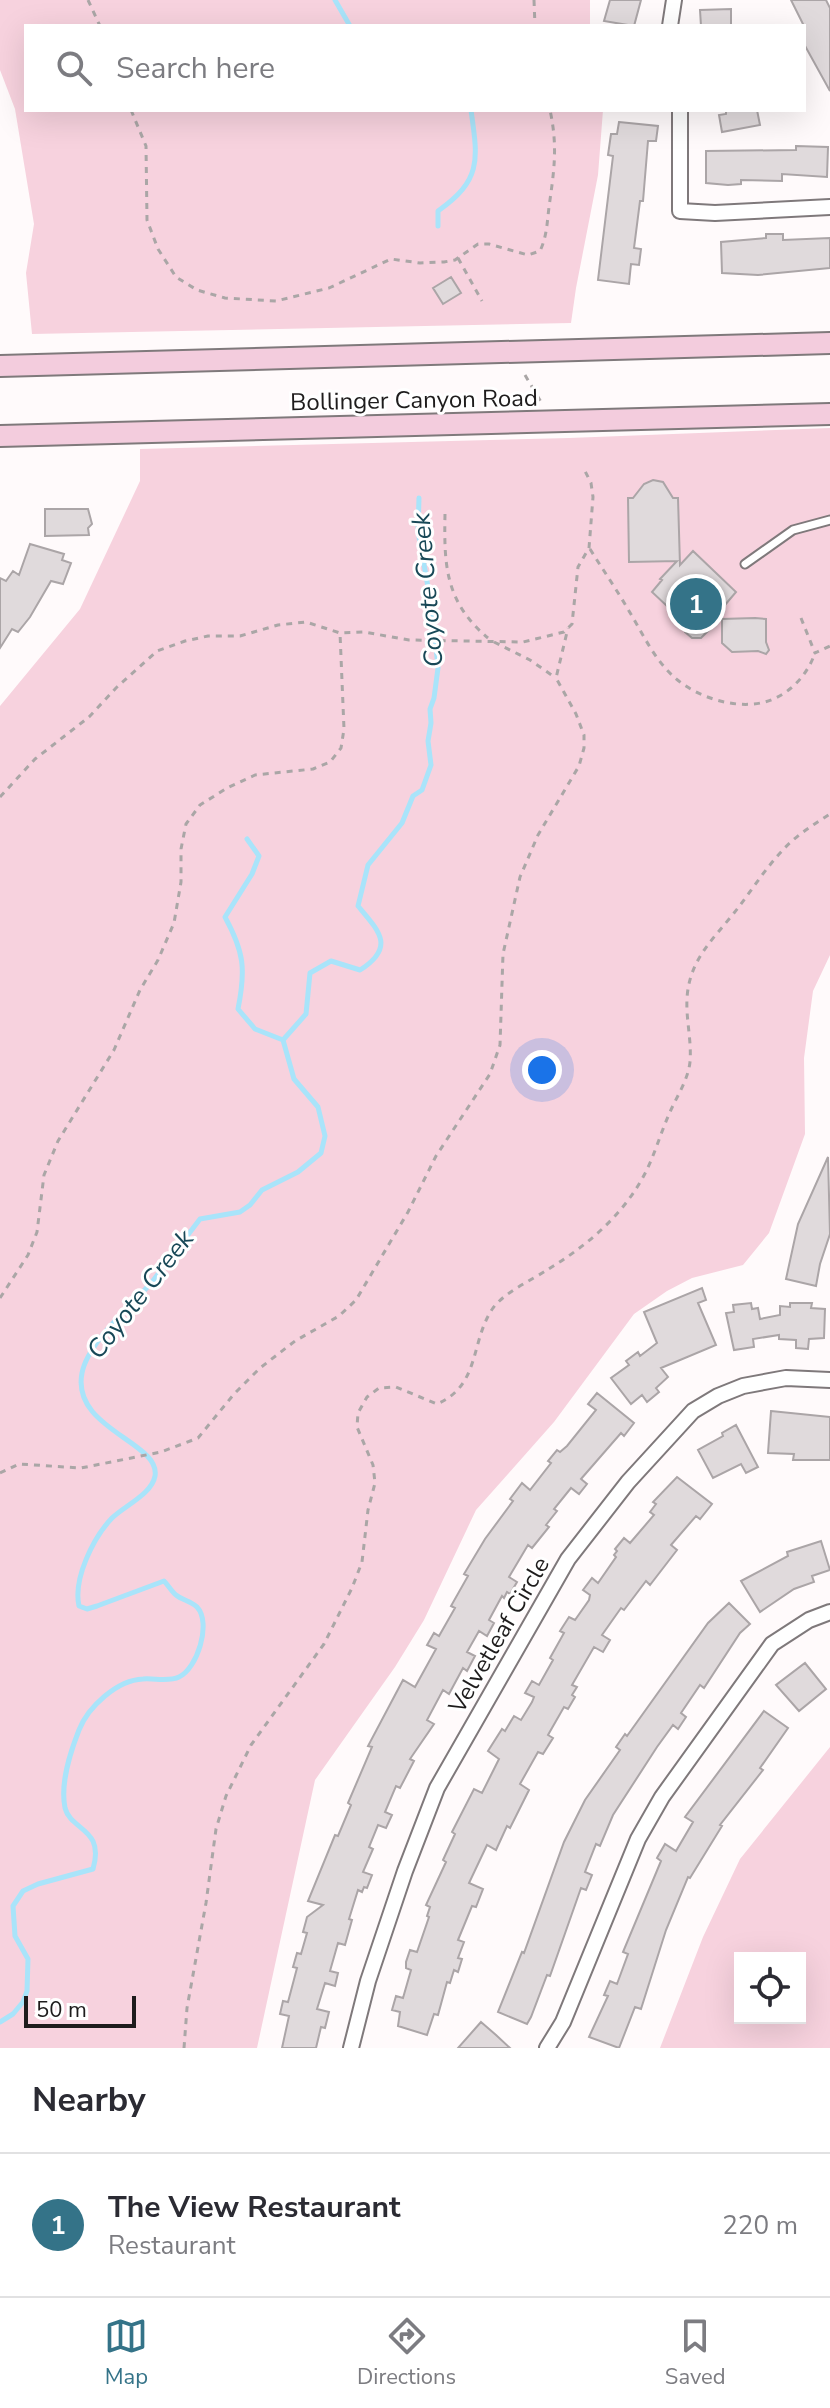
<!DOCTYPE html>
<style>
:root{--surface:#fff;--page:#f2f2f3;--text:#2b2b33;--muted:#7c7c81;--line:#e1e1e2;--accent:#347388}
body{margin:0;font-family:"Nunito Sans",sans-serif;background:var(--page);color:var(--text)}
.controls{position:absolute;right:24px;bottom:24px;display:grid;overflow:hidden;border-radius:0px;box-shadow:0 8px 32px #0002}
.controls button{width:72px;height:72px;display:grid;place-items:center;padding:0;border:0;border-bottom:2px solid var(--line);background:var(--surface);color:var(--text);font:40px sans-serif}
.scale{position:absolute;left:24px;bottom:20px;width:112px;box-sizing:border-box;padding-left:8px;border:4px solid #1e1c1c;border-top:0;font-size:22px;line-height:28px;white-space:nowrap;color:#1e1c1c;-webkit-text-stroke:6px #fff;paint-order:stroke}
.you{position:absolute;left:542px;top:1070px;width:28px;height:28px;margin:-20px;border:6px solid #fff;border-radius:50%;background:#1a73e8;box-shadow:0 0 0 12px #1a73e833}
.badge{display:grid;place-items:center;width:52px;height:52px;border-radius:50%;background:var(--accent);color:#fff;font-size:26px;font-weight:700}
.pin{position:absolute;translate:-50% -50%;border:4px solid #fff;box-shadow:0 2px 8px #0006}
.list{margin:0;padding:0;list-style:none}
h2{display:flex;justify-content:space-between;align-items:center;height:104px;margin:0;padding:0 32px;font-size:34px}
h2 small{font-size:26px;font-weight:400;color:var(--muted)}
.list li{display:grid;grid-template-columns:52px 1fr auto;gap:24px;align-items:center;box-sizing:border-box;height:144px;padding:0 32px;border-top:2px solid var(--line)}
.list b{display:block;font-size:30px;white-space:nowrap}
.list p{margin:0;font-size:26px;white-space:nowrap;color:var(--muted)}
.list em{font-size:26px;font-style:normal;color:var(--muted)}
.icon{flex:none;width:44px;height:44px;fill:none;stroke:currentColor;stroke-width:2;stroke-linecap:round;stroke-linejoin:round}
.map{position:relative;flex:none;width:830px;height:2048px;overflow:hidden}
.search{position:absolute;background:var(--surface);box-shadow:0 8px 32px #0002;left:24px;right:24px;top:24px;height:88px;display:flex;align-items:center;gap:20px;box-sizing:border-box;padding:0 28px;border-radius:0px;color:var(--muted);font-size:30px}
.sheet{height:248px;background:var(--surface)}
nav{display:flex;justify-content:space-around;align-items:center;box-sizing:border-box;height:112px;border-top:2px solid var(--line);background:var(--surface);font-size:22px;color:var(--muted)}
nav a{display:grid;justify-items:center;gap:4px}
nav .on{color:var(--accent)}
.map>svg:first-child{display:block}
.green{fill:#f7d2de;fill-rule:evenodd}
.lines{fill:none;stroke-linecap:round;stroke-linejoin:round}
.stream{stroke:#a9e4fa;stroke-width:5}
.building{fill:#e0dadc;stroke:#aba5a7;stroke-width:2}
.service-casing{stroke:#7f797b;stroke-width:11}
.minor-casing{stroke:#7f797b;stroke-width:18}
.secondary-casing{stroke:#7f797b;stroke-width:24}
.path{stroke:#aaa6a6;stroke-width:3;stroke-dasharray:6 6;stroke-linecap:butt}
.service{stroke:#fff;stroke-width:7}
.minor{stroke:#fff;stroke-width:14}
.secondary{stroke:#f3ccdd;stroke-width:20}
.labels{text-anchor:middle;stroke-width:6;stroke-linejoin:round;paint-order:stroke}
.street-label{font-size:24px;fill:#1e1c1c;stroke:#fff}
.water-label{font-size:26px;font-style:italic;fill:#184857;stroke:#fff}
</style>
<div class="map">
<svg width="830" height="2048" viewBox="0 0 830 2048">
<rect width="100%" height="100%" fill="#fffafb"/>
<path class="green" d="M0,0H590V26H26V110H603L598,175L576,288L571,323L32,334L26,273L34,224L15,109L0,70Z
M830,428V955L813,991L804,1058L805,1134L769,1233L743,1265L692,1278L667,1291L634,1314L554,1422L476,1510L424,1620L395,1667L315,1780L257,2048H0V706L80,609L140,481V449L569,438Z
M830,1747V2048H660L703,1937L740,1859ZM800,1958V2018H740V1958Z"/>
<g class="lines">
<path class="stream" d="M335,0L350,26
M438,226V211C482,180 478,160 471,110
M247,839L259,856L252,874L225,917C244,952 246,969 238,1009L255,1029L283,1040
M283,1040L306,1014L310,973L331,961L360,970C396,947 379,931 358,906L368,865L402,823L413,796L422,790L431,765L428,741L431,723L430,709L434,698L438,668L433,615L418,531L419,498
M0,2022L13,2014L23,2002L27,1991L28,1959L15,1936L13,1906L23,1891L38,1884L93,1869C105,1828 71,1831 65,1808C60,1783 70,1753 79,1730C88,1707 117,1680 143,1679C154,1678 169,1682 179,1677C197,1669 212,1623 197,1607C191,1601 182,1600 176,1595C172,1592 168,1585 164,1581L97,1606L87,1609L79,1606C73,1579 93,1538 112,1518C124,1506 152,1494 155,1476C161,1442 71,1429 82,1373C88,1342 131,1306 152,1282C168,1261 184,1240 200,1219L240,1212L250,1205L262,1190L298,1172L321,1153L325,1136L318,1107L294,1079L283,1040"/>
</g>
<path class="building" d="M610,0H641L634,26L604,21Z
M791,0H826L830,8V91L804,44V26Z
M731,9V26H701L700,10Z
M726,110H757L760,125L722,132L719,115L726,114Z
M619,122L658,126L656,141H648L643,201H640L634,248L641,249L639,265L631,264L629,284L598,280L613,156L608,155L611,134H617Z
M796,146L828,147L827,177L782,174V181L741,180V184L728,185L706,183V151L796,150Z
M766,234H783V240L830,238V268L758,275L722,273L721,242L766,238Z
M451,277L461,293L443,304L433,288Z
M653,480L663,482L673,498H678L680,565L693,551L736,592L713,619H720L701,638H692L685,632V623L652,592L662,580L660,579L677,561L629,562L628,498H633L644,484Z
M45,509H88L92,524L88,528L89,535L45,536Z
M30,544L64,554L62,560L71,563L63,584L51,581L30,617L18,632L12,629L0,648V578L6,581L13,571L19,575Z
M755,618L766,619V642L769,650L766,654L758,651L732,652L722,643V619Z
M828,1157L830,1234L820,1264L816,1286L786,1279L798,1224Z
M702,1288L706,1300L698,1303L716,1345L661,1368L668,1377L656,1388L659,1392L647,1402L642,1395L631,1404L611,1378L629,1365L626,1361L638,1352L640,1356L657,1343L644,1312Z
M751,1303L752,1309L758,1308L760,1319L780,1315V1306L790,1307V1303H812L811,1308L825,1309L824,1338L809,1339L808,1349L796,1348V1340L779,1339V1335L753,1339L754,1347L734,1350L726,1313L734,1312L733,1305Z
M597,1393L634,1423L624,1436L621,1433L581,1479L587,1484L579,1494L571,1488L554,1509L557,1511L546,1525L549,1527L532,1548L528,1545L509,1577L517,1582L510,1594L507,1592L504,1598L502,1596L489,1620L494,1623L487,1636L479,1631L467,1652L475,1656L467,1671L463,1668L449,1694L443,1690L427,1720L434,1724L410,1759L414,1761L400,1788L396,1786L385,1812L392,1815L386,1828L378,1825L369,1847L373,1849L363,1872L372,1875L367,1888L364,1887L362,1892L358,1890L349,1919L352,1920L345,1945L338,1943L330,1971L338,1973L335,1986L325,1983L317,2009L329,2012L325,2028L321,2027L316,2048H282L289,2016L280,2014L283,2001L288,2002L297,1968L293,1967L297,1953L301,1954L307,1933L303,1932L306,1921L307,1917L323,1905L308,1901L335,1835L338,1836L351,1805L348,1803L372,1747L368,1746L403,1680L415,1687L436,1649L427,1645L434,1633L439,1636L455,1608L451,1606L468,1576L464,1574L485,1539L513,1501L510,1499L522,1483L530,1490L551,1463L548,1461L557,1450L560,1452L567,1446L596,1410L588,1404Z
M771,1411L830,1417V1460H793L794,1454L768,1453Z
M736,1425L758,1467L746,1473L741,1464L713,1478L698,1450L723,1436L722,1433Z
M677,1477L712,1504L700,1519L696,1516L671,1545L677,1550L650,1585L646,1581L624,1610L621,1608L602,1635L610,1640L603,1652L594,1647L572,1685L577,1687L572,1695L575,1697L568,1709L564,1707L548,1735L553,1738L543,1754L538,1752L520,1784L529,1790L510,1828L507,1826L496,1850L487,1845L469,1883L483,1889L476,1907L472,1906L458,1940L464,1942L458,1958L462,1959L458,1972L454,1970L450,1983L447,1982L438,2015L434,2014L427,2035L398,2026L400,2012L392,2010L396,1996L403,1998L411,1970L406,1968V1962L410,1950L417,1952L429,1917L427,1916L430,1907L426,1905L446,1862L443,1860L455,1834L452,1832L474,1789L482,1793L499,1759L488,1751L502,1729L505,1731L514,1716L521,1720L532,1702L534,1697L525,1693L532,1681L539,1685L553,1660L550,1658L564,1633L560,1631L569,1617L575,1620L589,1600L590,1595L583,1590L592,1578L598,1583L616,1557L614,1555L617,1551L615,1549L624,1538L630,1543L654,1515L650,1512L656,1504L653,1502Z
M821,1541L830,1570L812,1576L814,1582L794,1589L760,1612L741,1581L788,1556L787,1552Z
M729,1603L750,1624L740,1633L704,1688L700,1685L681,1713L686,1717L678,1729L673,1725L657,1747L613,1815L600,1846L596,1844L585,1872L592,1875L586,1890L581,1888L550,1976L547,1975L531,2017L527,2024L498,2012L522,1952L524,1953L564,1842L585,1800L620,1750L616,1747L625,1734L627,1736L708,1623Z
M805,1663L826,1689L799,1711L776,1685Z
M764,1711L788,1728L760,1768L763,1770L720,1825L722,1826L690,1878L688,1877L666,1930L641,2009L635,2007L619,2048L589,2037L608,1996L604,1995L610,1981L617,1984L628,1954L623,1952L661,1861L657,1858L665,1844L676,1851L693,1822L685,1817Z
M481,2022L496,2035L510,2048H458Z"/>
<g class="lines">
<defs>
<path id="service" d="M745,564L793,530L830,520"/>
<path id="minor" d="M670,26L674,0
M680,110V211L715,213L830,207
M351,2048L368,1981L405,1871L437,1788L568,1559L628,1482L693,1411L718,1396L743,1386L786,1378L830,1380
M547,2048L563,2022L638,1839L662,1797L772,1644L809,1620L830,1612"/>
<path id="secondary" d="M0,366L830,343
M0,436L830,414"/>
</defs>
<use href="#service" class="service-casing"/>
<use href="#minor" class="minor-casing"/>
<use href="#secondary" class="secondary-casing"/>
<path class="path" d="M88,0L100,26
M534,0L535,26
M131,110L146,146L147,220L158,249L176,277L197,290L225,298L276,301L329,288L391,259L420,263L444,262L455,260L478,244H489L528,255L540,251C547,236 547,223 549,207C554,171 558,147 550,110
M458,258L482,301
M525,375L541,402
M445,514C444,565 445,602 488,638
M590,549C603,570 617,590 629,611C643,634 654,659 674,677C696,697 735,710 765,702C789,695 807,676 815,653
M801,618L815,653L830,646
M494,642L530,660L556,678
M0,797L35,759L89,717L116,688L157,651L185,641L208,636H240L278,625L306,622L340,633L364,632L409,640L523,642L564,632L572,624L578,567L589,548L593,497L591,483L584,469
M0,1298L28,1255L37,1232L44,1175L58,1141L114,1050L140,990L158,960L174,923L181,882V849L186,824L200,805L227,788L255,775L313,769L330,762L341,748L344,729L340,633
M0,1473L19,1464L81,1468L161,1452L198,1438L234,1394L260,1368L295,1341L339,1316L356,1300L408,1212L436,1156L490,1074L500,1045L503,954L520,877L538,835L579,766L584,748V735L576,714L556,678L568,628
M184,2048L187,2008L206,1903L216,1829L226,1796L251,1745L324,1644L352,1588L362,1562L368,1510L375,1483L373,1465L357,1427L358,1413L367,1397L379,1388L396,1387L437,1404C481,1385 470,1341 493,1308C505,1292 530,1281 547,1270C585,1247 620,1218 642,1179C654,1158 660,1134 670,1112C677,1096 688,1080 690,1062C692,1037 684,1014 688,989C693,957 714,938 734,913C750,893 764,870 782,851C795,836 813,825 830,814"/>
<use href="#service" class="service"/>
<use href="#minor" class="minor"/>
<use href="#secondary" class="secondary"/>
</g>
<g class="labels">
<g class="street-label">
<text transform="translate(414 400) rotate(-1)" y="8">Bollinger Canyon Road</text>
<text transform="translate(499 1635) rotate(-60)" y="8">Velvetleaf Circle</text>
</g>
<g class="water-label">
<text transform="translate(427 590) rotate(-95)" y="9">Coyote Creek</text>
<text transform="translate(140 1294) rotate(-52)" y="9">Coyote Creek</text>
</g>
</g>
</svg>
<div class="controls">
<button><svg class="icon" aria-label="locate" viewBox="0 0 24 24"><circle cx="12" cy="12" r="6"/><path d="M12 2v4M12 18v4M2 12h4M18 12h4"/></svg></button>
</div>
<div class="scale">50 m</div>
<div class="you"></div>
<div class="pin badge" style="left:696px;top:604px">1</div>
<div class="search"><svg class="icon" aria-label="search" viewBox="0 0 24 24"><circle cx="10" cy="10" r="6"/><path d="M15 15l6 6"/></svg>Search here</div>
</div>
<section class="sheet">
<h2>Nearby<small></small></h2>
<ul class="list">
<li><span class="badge">1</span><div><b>The View Restaurant</b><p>Restaurant</p></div><em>220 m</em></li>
</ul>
</section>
<nav>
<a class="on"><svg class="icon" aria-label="map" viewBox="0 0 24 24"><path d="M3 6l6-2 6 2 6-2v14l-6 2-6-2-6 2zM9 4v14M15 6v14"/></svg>Map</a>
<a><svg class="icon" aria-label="directions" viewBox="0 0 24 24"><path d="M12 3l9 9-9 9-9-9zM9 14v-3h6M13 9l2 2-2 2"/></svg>Directions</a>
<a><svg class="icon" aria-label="saved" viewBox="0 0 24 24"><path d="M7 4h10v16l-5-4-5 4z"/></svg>Saved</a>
</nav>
